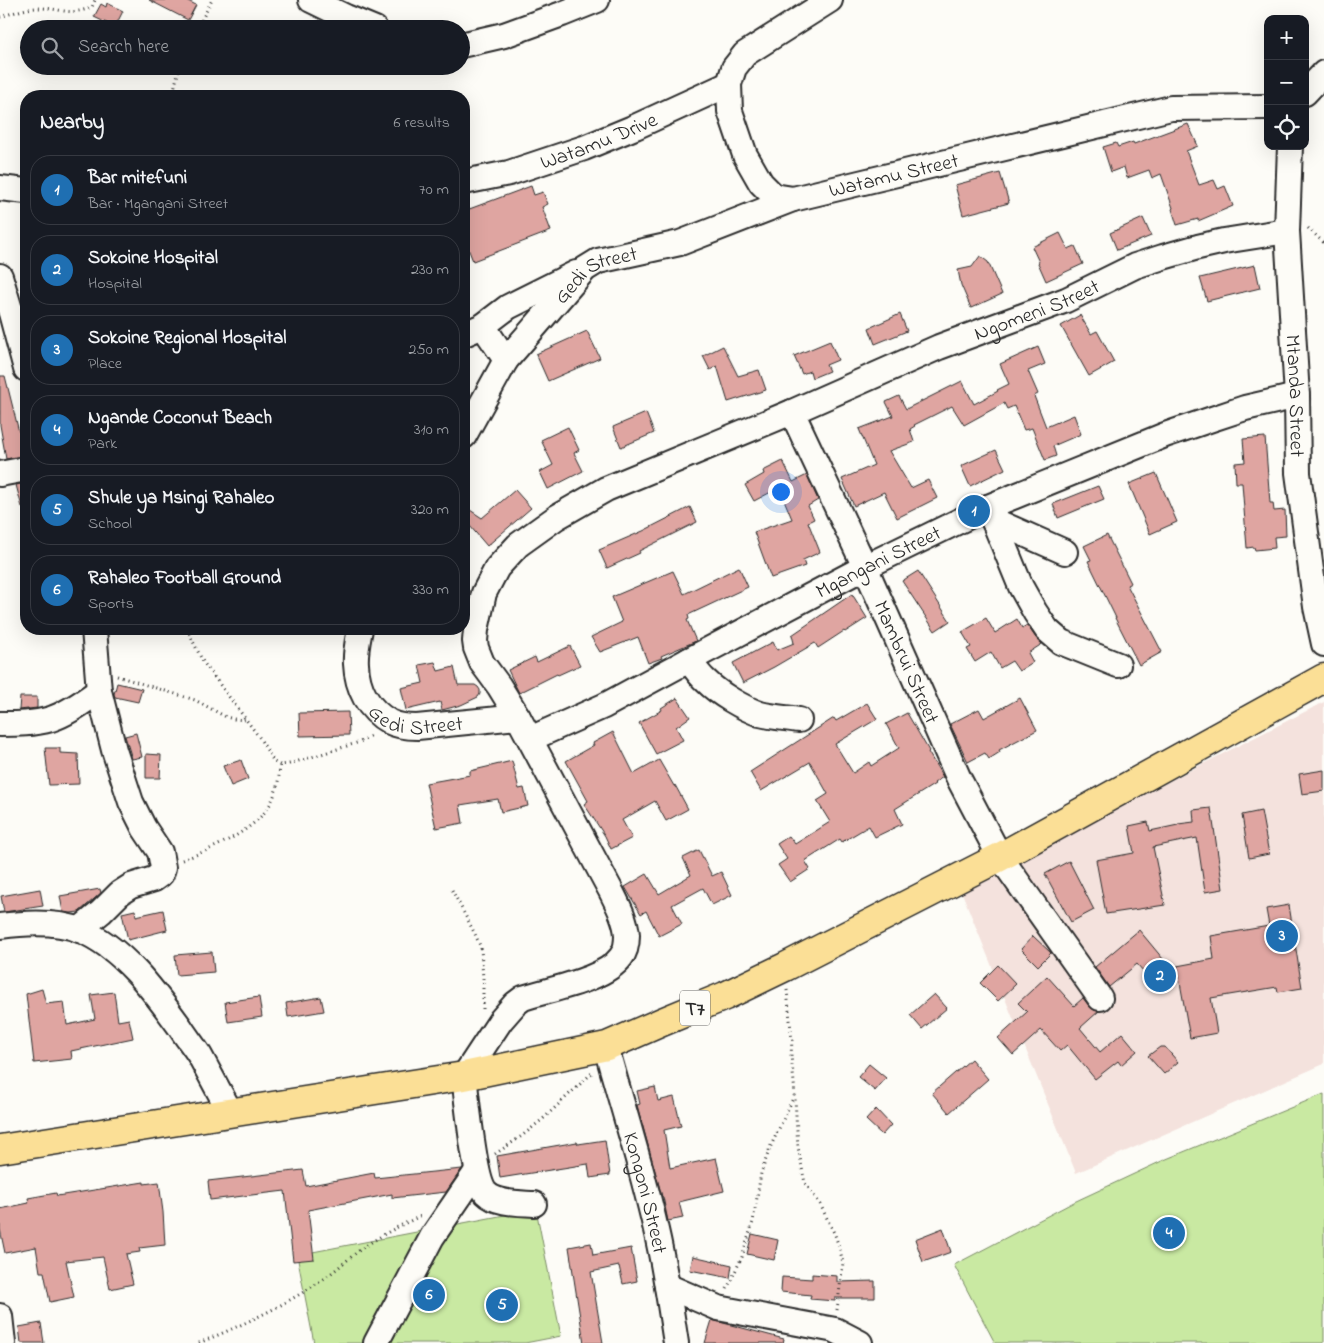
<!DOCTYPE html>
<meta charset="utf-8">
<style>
:root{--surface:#171b24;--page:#20242c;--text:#f1f3f6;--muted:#9ea1a6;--line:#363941;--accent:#1f6fb2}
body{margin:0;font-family:"Indie Flower",sans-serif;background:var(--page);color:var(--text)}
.controls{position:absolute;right:15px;top:15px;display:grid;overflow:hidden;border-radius:10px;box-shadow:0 5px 20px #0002}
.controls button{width:45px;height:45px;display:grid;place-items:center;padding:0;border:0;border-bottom:1px solid var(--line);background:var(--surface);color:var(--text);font:25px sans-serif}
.you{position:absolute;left:780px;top:491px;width:18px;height:18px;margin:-12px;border:4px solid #fff;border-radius:50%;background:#1a73e8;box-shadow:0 0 0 8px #1a73e833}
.badge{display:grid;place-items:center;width:32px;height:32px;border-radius:50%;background:var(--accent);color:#fff;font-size:16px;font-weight:700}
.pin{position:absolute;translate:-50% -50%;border:2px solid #fff;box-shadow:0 1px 5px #0006}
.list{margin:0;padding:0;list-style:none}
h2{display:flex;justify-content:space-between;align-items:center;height:65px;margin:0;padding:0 20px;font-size:21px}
h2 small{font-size:16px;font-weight:400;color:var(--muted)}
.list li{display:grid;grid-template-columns:32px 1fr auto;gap:15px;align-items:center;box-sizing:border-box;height:70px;margin:0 10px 10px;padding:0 10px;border:1px solid var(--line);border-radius:20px}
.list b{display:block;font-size:19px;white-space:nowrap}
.list p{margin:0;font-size:16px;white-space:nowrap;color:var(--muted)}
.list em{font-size:16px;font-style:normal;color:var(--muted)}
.icon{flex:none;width:28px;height:28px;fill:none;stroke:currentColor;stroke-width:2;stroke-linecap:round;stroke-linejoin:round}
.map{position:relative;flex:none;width:1324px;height:1343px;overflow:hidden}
.search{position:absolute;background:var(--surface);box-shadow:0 5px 20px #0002;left:20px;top:20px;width:450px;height:55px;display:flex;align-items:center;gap:12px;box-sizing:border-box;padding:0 18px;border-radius:28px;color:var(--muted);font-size:19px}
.panel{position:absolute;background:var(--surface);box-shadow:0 5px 20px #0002;left:20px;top:90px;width:450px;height:545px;border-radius:20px}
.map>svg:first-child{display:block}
.built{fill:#f4e2dd}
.green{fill:#c9e9a2;stroke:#7a8a66}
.building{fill:#dfa5a1;stroke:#2b2b2b}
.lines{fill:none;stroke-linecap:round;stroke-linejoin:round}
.minor-casing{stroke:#2b2b2b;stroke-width:28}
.highway-casing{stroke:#2b2b2b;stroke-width:31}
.path{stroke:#2b2b2b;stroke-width:3;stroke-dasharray:1 4;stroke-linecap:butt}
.minor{stroke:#fdfcf7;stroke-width:24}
.highway{stroke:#fbdf96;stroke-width:28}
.labels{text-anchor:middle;stroke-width:5;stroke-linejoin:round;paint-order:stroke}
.shield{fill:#fdfcf7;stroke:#6a6a68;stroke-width:1}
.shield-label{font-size:20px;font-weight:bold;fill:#2b2b2b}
.street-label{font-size:21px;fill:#2b2b2b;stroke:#fdfcf7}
</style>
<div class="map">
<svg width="1324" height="1343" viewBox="0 0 1324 1343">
<rect width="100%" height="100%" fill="#fdfcf7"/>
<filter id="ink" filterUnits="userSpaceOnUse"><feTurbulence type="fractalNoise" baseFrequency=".02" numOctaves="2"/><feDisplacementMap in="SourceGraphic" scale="10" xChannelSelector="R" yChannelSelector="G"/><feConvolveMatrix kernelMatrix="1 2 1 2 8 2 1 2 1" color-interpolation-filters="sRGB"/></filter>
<g filter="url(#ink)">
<path class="built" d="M1324,702V1064L1076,1173L960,888Z"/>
<path class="green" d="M1324,1094V1343H995L954,1265L1074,1202L1164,1160Z
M536,1209L561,1336L525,1343H314L297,1255Z"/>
<path class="building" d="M149,0H186L196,5L188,20Z
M107,3L123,11L115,27L94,17L101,4L106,7Z
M1188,124L1198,146L1186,151L1199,185L1214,180L1218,189L1225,186L1233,206L1198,221V219L1177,225L1172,209L1173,208L1161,174L1152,178L1149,170L1127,178L1124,167L1111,172L1103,147L1116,143L1118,147L1133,142L1134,144Z
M1000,173L1009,203L963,215L955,185Z
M531,186L534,195L543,192L548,204L542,207L551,231L473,261L464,238V211Z
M1143,218L1151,236L1117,250L1110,233Z
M1060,233L1068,249L1075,246L1083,264L1046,281L1038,263L1039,262L1032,247Z
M980,256L988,262L1002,294L971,308L961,285L958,270L972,267Z
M1255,265L1260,288L1207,301L1200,278Z
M900,314L907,331L875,344L869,328Z
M1080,315L1091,334L1097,331L1114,362L1089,376L1061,326Z
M587,331L600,358L548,381L536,354Z
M830,341L838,360L826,365L829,371L812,378L810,371L802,374L794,356Z
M723,346L738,376L759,370L766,390L728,402L717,366L710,370L703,356Z
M1038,347L1045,364L1028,371L1038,394L1034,396L1046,427L1074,415L1081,434L1053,446L1056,456L1045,460L1032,428L1024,430L1014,406L1007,409L1004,403L964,425L952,406L914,425L915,426L910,429L914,442L889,451L911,488L928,480L937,498L897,518L884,492L854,506L842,479L874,465L859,429L893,416L886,402L899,396L906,409L962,381L974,404L998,391L997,390L1009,384L1000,364Z
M0,376H5L19,432L26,431V455L6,459L0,425Z
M646,413L654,433L621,447L613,427Z
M568,427L579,450L574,453L583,471L548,489L540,472L553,465L541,440Z
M1265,437L1270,503H1273L1274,511L1285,510L1286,536L1274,537L1275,548L1255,550L1254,547L1247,548L1242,483H1236L1235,463L1245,462L1243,439Z
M996,450L1005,469L970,486L961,466Z
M783,461L793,482L807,475L818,500L808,506L814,519L808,522L820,552L803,560L805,566L771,578L754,532L792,519L780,490L774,493L773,491L754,501L745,485L764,474L763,471Z
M1156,473L1177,522L1150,534L1129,484Z
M26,483V507H22L16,485Z
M1098,486L1104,499L1058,518L1053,504Z
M515,490L531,508L487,546L464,519V506L482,518Z
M690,507L697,522L639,551L640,553L607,568L599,550L643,531Z
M1107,535L1131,583L1127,585L1162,652L1139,665L1115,618H1116L1088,561L1091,560L1084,546Z
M739,567L748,587L688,615L689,619L687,620L696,641L661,656L662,658L648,663L638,637L600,652L591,637L622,622L612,597L673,571L684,594Z
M918,571L950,621L935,631L902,581Z
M852,594L867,618L845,632L844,631L818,648L815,643L774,667L743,683L733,663L773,642L777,650L794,643L792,635Z
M986,618L995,633L1017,619L1022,628L1027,625L1036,638L1042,644L1028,653L1033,662L1019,671L1012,661L1000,668L991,652L975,662L967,649L971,647L962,632Z
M570,646L580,665L558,675L557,674L519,693L508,670L535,657L537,662Z
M435,662L438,671L454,667L458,685H475L478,687L480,690V694L478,697L461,705L442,710L440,702L406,710L401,688L423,683L419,665Z
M117,683L142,689L138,702L115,697L114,694Z
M20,697H37V708L19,710Z
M677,698L690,717L676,727L683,740L656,754L639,723L662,710L661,708Z
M1020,698L1037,730L999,750L1000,752L989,759L985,753L968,762L950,724L979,709L984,718Z
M867,703L877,719L835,744L853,773L869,762L871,766L899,748L886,724L907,713L929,751L928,752L943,777L934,783L935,784L895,809L902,824L875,837L869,826L842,842L840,839L805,861L810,869L790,882L778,865L787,859L777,844L789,836L795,844L830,822L817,801L828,794L810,762L761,791L750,772L834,718L836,721Z
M348,712L349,735L300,736L299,713Z
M613,732L634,774L659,760L674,786L675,785L688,809L666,821L655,801L622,820L632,838L611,849L605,836L584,804L588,801L566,761L594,745L593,743Z
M136,733L142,757L132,759L125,736Z
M45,748H60V753L78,754L79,784L49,785Z
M146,754L161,755L160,778H146Z
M241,760L248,779L231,786L223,766Z
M512,761L519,789L524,788L528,806L501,812L498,799L460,805L463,823L436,828L426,783L470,775V771Z
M1324,770V791L1302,794L1299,774Z
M1211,808L1223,889L1205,892L1197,838L1153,847L1165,905L1106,914L1096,860L1134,853L1129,826L1148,822L1150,831L1178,825V824L1194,822L1193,810Z
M1261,811L1269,854L1249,858L1242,815Z
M699,850L712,876L721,872L732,895L712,905L703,888L672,905L682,924L659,936L646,911L641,914L625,887L647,874L659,894L691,875L683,858Z
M1069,861L1094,910L1071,922L1045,874Z
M40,889L43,906L4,912L1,896Z
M100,889L101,893L79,912L71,913L63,912L60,896Z
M1289,905L1302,988L1278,992L1277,987L1211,998L1217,1033L1190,1038L1177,966L1214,959L1211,936L1269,926L1266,909Z
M135,910L136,916L163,910L167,930L128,940L122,913Z
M1139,930L1168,965L1151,980L1137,964L1109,987L1095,967Z
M1033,936L1051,953L1038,966L1021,949Z
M212,952L214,972L177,975L175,955Z
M998,965L1016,984L998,1001L980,983Z
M1047,976L1074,1006L1083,998L1089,1006L1094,1010L1099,1011L1080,1028L1100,1052L1122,1033L1137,1051L1121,1065L1118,1061L1095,1079L1067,1045L1060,1051L1041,1030L1013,1055L998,1038L1027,1012L1018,1003Z
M42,989L46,1004L64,1002L67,1025L95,1019L91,995L114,992L118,1021L129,1019L133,1038L71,1051L72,1059L34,1063L26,994Z
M934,994L947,1008L922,1029L910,1015Z
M259,997L262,1017L228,1022L225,1002Z
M321,997L324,1011L288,1017L286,1003Z
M1160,1047H1165L1178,1062L1164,1074L1148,1056Z
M971,1059L988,1079L949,1113L932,1093Z
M869,1064L886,1078L875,1091L858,1077Z
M655,1087L658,1101L674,1097L681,1126L664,1130L670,1168L716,1158L724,1191L679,1202L683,1218L668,1221L663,1197H662L637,1105L640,1104L637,1091Z
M876,1109L891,1125L882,1135L866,1120Z
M605,1140L610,1175L590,1178L588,1164L500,1178L497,1156L577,1142L578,1144Z
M462,1169L446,1192L392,1198V1194L308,1210L314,1259L293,1261L285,1191L210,1200L208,1181L303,1170L306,1186L374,1173L375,1178Z
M144,1182V1184L159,1182L163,1212L165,1245L139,1248L140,1252L126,1254L133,1284L110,1289L103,1257L66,1261L74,1297L50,1302L44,1272H40L36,1247L5,1253L0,1229V1209L29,1203L28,1198L56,1193L57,1196Z
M943,1228L951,1252L923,1262L915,1239Z
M752,1234L778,1240L774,1260L747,1254Z
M591,1243L593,1255L631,1248L637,1281L623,1284L619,1266L591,1272L603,1343H584L569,1247Z
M693,1256L732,1265L730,1278L690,1270Z
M812,1274L837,1276V1282L875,1281V1298H835V1301L810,1299L811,1295L781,1292L782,1277L812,1279Z
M712,1320L784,1339L783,1343H705Z
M41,1323L44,1343H21L19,1327Z"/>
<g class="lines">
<defs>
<g id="minor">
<path d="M311,0L346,17L375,29"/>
<path id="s1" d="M830,0L745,54L734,68L729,84L730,111L745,155L761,183L774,196L793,199L1171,108L1268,107"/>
<path d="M461,45L504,35L562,14L597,0"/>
<path d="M1305,93L1324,73"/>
<path id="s2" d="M1290,146L1287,231L1297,396L1298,473L1316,607L1324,644"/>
<path id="s3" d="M464,182L509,173L584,148L635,127L729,84"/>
<path d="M0,188L26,191"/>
<path d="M0,276L11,313L26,369"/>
<path d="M483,326L506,360"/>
<path d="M464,334L483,326L508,307L576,273"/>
<path id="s4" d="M792,412L865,567L959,779L1000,857L1100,998"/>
<path id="s5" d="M464,436L506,360L585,269L598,261L680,243L793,199"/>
<path d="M0,474L21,470L26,468"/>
<path d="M988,507L1021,587L1035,612L1047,630L1061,642L1118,665"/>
<path d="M993,520L1065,552"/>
<path id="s6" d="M360,629C358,640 355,652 356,664C357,688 368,710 390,722C398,726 408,727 417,727L518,717"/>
<path d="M689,660C694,667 699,675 706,681C719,694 743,708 760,714C772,717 786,718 799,720"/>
<path d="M0,724C17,724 34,724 51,719C69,713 84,701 99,691"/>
<path id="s7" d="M530,739L604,706L689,660L865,567L988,507L1165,435L1212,419L1245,408L1297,396"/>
<path d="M0,926C23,923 57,921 80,930C122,947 154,991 180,1027C186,1037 194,1046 200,1056C210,1074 220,1094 231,1113"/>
<path d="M79,930L101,912L120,893L131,886L154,879L161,874L163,868L160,852L144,828L131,802L114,750L99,691L94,629"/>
<path id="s8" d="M607,1046L609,1058C625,1115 643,1172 656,1230C665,1268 670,1305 676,1343"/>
<path id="s9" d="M534,1204C519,1203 497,1204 486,1193C474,1180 467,1098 464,1076L501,1020L515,1004L523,998C550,989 605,980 621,957C626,951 627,942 627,935C626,920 618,905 611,891L518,717L499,686L482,663L476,648L475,641L476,630L484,593L497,568L518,545L557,517L606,489L792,412L939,347L1066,300L1135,266L1163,257L1198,247L1224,241L1287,231"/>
<path d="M667,1286L718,1308L835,1330L860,1343"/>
<path d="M0,1316L3,1343"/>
<path d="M376,1343L432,1237L477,1171"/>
</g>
<path id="highway" d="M0,1149L464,1076L607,1046L662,1022L725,996L785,967L1000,857L1324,678"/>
</defs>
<use href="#minor" class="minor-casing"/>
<use href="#highway" class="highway-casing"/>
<path class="path" d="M0,17C13,13 28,7 42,8C62,9 71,16 92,7L95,0
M197,29L212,0
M173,96L175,85L180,66
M1308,228L1324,243
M187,629L203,662L259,737L274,762L280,765L289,764L360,742L372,735
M117,676L195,700L226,717L234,719L246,720
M182,860C210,850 253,832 269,806C277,793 279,779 280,765
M452,890L475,934L481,948L483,979V1009
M787,990L792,1040L791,1056L794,1082L798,1147L805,1183L820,1204L835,1235L840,1250L843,1263L837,1310
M495,1154L522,1136L544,1118L593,1072
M727,1289L742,1257L753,1222L761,1173L770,1148L794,1096
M199,1343C240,1326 282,1307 319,1282C334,1272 347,1260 361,1249C380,1236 400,1225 421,1216"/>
<use href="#minor" class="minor"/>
<use href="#highway" class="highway"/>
</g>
</g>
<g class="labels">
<rect class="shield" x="680" y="990.5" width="30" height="35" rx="4"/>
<g class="shield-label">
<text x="695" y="1015">T7</text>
</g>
<g class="street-label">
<text dy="7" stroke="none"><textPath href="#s3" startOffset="141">Watamu Drive</textPath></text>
<text dy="7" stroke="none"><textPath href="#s1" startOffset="382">Watamu Street</textPath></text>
<text dy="7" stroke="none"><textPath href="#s5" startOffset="214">Gedi Street</textPath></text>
<text dy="7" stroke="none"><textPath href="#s9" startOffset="1411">Ngomeni Street</textPath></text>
<text dy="7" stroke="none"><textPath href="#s2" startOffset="250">Mtanda Street</textPath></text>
<text dy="7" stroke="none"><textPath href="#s7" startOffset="391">Mgangani Street</textPath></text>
<text dy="7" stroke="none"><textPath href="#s4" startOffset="275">Mambrui Street</textPath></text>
<text dy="7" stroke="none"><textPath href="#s6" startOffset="131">Gedi Street</textPath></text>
<text dy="7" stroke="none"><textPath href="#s8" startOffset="152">Kongoni Street</textPath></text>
</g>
</g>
</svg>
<div class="controls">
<button>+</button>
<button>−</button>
<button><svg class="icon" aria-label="locate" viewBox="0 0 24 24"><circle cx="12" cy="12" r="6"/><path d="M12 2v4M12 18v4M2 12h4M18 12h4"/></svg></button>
</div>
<div class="you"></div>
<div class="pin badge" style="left:974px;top:511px">1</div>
<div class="pin badge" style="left:1160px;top:976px">2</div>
<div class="pin badge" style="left:1282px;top:936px">3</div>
<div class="pin badge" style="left:1169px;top:1233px">4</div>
<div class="pin badge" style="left:502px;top:1305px">5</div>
<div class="pin badge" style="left:429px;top:1295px">6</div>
<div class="search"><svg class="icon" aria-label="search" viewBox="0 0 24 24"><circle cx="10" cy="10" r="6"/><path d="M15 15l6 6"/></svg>Search here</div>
<section class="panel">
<h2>Nearby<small>6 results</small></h2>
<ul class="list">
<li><span class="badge">1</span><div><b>Bar mitefuni</b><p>Bar · Mgangani Street</p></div><em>70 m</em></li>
<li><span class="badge">2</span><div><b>Sokoine Hospital</b><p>Hospital</p></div><em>230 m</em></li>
<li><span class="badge">3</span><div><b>Sokoine Regional Hospital</b><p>Place</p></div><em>250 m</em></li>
<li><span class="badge">4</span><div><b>Ngande Coconut Beach</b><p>Park</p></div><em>310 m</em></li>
<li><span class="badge">5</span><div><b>Shule ya Msingi Rahaleo</b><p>School</p></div><em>320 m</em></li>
<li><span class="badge">6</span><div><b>Rahaleo Football Ground</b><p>Sports</p></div><em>330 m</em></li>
</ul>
</section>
</div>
